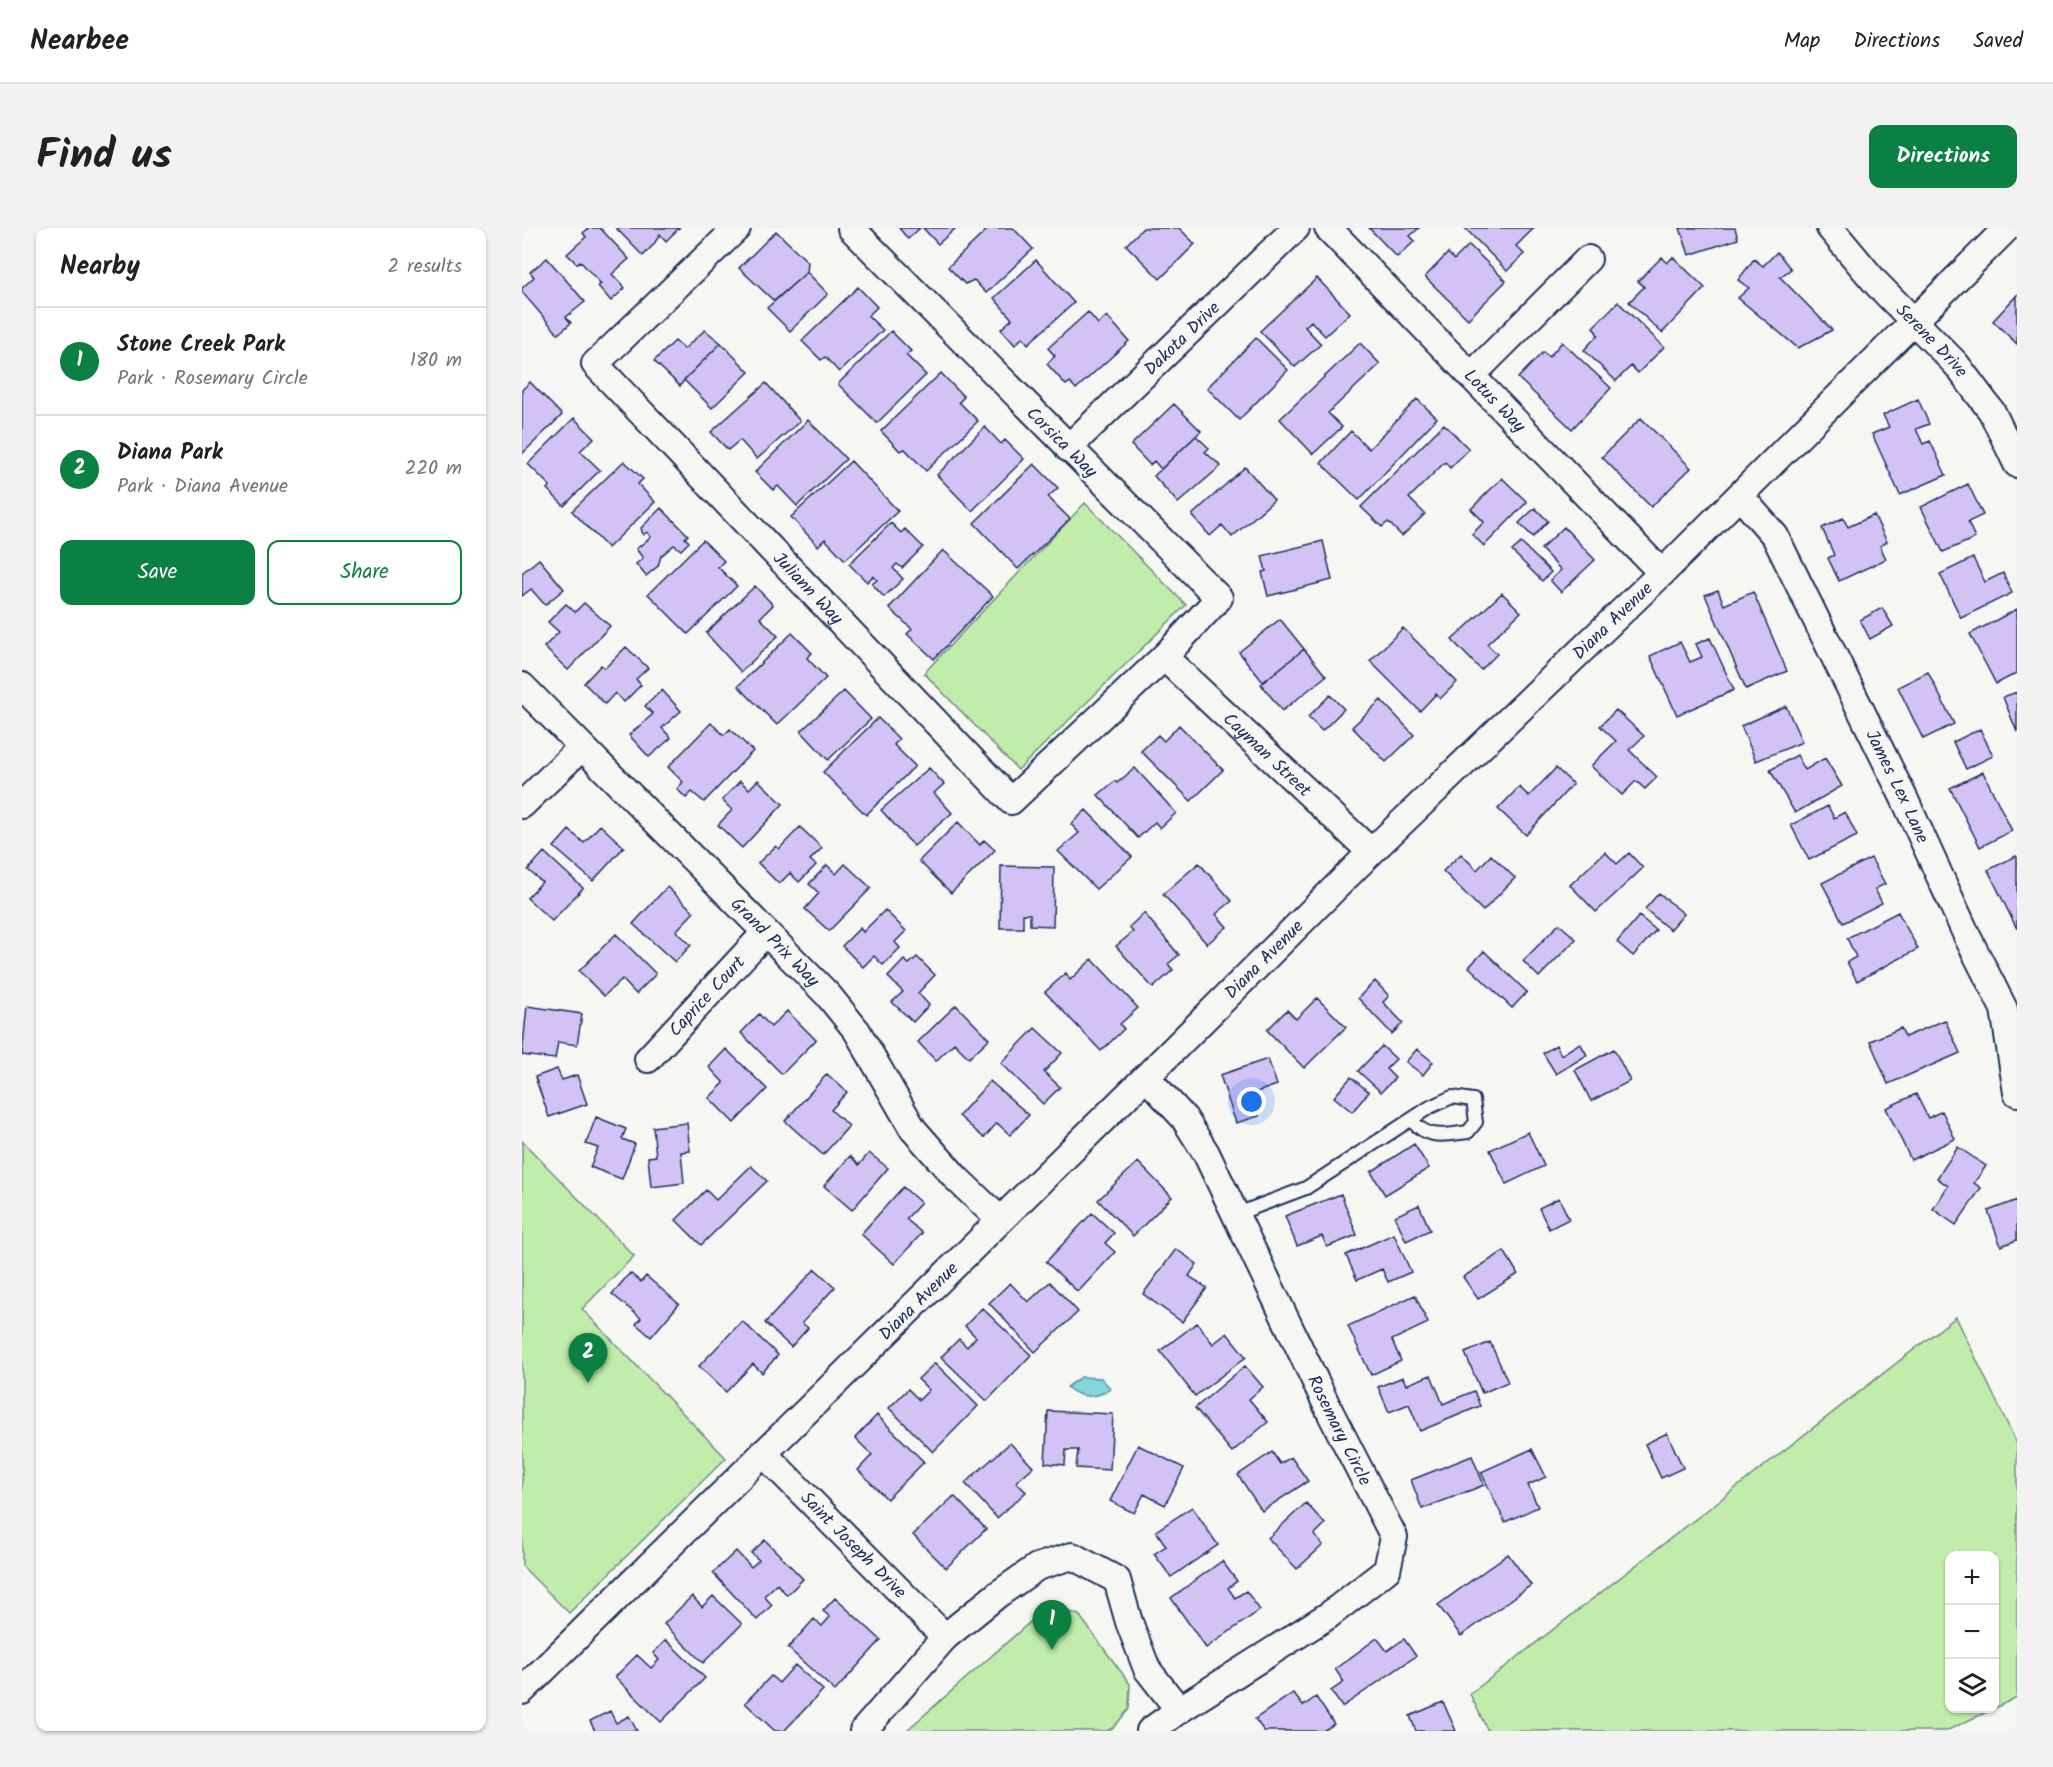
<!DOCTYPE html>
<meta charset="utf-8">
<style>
:root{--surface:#fff;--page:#f2f2f2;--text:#202124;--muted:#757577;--line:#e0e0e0;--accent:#0b8043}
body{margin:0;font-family:Kalam,sans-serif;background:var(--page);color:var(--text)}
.controls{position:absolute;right:18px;bottom:18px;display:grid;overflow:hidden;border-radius:12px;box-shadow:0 2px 4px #0004}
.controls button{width:54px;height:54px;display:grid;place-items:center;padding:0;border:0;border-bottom:2px solid var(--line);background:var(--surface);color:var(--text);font:30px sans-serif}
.you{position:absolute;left:730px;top:874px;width:21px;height:21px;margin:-15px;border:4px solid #fff;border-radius:50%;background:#1a73e8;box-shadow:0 0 0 9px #1a73e833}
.badge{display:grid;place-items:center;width:39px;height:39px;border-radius:50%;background:var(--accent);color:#fff;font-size:20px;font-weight:700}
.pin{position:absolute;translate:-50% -50px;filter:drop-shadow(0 2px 3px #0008)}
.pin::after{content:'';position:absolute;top:32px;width:21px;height:18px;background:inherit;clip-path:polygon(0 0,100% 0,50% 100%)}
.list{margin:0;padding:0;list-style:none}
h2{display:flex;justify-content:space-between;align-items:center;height:78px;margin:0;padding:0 24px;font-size:26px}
h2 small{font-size:20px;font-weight:400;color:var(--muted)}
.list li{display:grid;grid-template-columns:39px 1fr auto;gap:18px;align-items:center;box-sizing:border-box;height:108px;padding:0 24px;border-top:2px solid var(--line)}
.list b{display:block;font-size:22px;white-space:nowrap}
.list p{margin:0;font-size:20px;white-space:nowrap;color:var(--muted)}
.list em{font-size:20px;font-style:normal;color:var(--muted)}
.actions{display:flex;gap:12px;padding:18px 24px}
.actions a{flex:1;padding:14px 0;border:2px solid var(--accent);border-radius:12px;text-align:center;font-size:21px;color:var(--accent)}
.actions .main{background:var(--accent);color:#fff}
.icon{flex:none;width:33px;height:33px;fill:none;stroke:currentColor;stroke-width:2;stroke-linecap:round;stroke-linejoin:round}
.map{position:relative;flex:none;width:1495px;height:1503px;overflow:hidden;border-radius:12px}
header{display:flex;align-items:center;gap:36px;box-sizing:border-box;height:84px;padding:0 30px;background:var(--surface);border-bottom:2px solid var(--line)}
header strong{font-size:28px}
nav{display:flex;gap:33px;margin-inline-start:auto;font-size:21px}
.intro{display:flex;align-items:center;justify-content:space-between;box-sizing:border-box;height:144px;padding:0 36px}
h1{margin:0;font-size:42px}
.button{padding:15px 27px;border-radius:12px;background:var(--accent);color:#fff;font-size:21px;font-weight:700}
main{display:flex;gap:36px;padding:0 36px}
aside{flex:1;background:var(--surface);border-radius:12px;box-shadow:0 2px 4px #0004}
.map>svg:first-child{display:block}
.green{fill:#c1edaa;stroke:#6e8e84;stroke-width:1.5}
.water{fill:#84d5dd;stroke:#5a93aa;stroke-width:1.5}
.building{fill:#d3c3f5;stroke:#1b2f5e;stroke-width:1.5}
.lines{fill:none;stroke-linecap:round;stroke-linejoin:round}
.service-casing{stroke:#1b2f5e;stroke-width:16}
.minor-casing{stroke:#1b2f5e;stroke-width:30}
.service{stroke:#f6f6f2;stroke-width:12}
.minor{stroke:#f6f6f2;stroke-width:26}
.labels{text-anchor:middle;stroke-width:5;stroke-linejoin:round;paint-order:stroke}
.street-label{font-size:18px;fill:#1b2f5e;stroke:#f6f6f2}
</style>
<header>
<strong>Nearbee</strong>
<nav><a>Map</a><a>Directions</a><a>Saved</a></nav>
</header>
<div class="intro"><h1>Find us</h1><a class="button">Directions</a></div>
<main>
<aside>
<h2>Nearby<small>2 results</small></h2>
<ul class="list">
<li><span class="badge">1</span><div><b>Stone Creek Park</b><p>Park · Rosemary Circle</p></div><em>180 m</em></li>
<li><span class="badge">2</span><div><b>Diana Park</b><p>Park · Diana Avenue</p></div><em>220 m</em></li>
</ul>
<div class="actions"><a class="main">Save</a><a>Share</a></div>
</aside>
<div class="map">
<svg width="1495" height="1503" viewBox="0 0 1495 1503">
<rect width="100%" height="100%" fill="#f6f6f2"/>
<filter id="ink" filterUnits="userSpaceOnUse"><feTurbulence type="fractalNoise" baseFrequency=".0167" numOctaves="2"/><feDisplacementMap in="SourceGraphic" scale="12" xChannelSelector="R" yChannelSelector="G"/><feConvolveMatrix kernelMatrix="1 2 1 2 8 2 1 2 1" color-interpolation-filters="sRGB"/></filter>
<g filter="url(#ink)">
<path class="green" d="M563,275L664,377L496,542L402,445Z
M0,913L112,1028L60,1081L204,1230L47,1385L0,1338Z
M1434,1089L1495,1216V1469L1473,1480L1472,1328H1428V1480L1471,1481L1424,1503H966L948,1466Z
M539,1381L557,1387L608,1456L607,1481L592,1499L585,1503H384L515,1388Z"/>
<path class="water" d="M559,1149L579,1150L589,1161C574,1170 559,1172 545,1159Z"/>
<path class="building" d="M67,0H78L107,31L90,46L103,60L89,73L76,58L79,56L58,33L55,36L45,26L64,9L61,5Z
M94,0H157L144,13L138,6L132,16L121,28Z
M377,0H398L386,11Z
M401,0H434L416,16Z
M467,0H491L511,21L464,65L452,52L443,56L426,39Z
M621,0H657L673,16L638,51L604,17Z
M847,0H897L888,8L893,13L875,29Z
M943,0H1012L994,18L1002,26L985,43Z
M1158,0H1213L1216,11L1167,27Z
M254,3L286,34L285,44L252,73L217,40Z
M947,17L984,53L946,91L903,49L926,25L932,32Z
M1255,24L1269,41L1258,49L1310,102L1276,120L1216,70L1227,60L1216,52L1232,31L1241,38Z
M1140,29L1145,35L1151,29L1183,60L1140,105L1107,74L1122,59L1116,53Z
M25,30L63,74L44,89L49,95L36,106L0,64V60L12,49L8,44Z
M514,32L552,75L506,116L501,109L493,117L479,101L490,91L472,70Z
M285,44L306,66L268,103L245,80Z
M795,50L828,85L803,108L789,93L783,99L799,116L773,139L738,103Z
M336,59L355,79L346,88L361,102L317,144L303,129L299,132L280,113Z
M1495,67V116L1471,93Z
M1096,74L1142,119L1116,145L1109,138L1094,153L1062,122L1076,107L1071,99Z
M566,84L576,96L585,88L607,113L554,161L548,154L544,157L525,136L533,128L526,120Z
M183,102L199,115L162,152L158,158L132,133L153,113L162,121Z
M369,103L389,123L384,127L404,147L355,195L316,156Z
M734,110L766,142L717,192L685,160Z
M1040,114L1089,160L1050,201L996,150L1021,124L1027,129Z
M199,115L227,144L190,180L162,152Z
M838,115L858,136L806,185L820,199L791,226L758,191Z
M419,145L442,169L437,174L456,193L404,243L383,221L378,223L359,203Z
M8,154L40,187L0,226V162Z
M244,155L278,193L235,231L218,212L206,222L189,204Z
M895,171L915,190L837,272L799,235L829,203L847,221Z
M1396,171L1407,196L1394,201L1401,216L1408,213L1424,247L1378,267L1350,206L1367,199L1361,187Z
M652,176L679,203L639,241L632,233L628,237L609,217Z
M52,190L72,210L58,223L78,242L42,278L25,261L28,258L6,236Z
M1119,190L1169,240L1129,279L1080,229Z
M286,192L324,231L275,278L256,258L251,262L233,244Z
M922,196L947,221L928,240L923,234L887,270L903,286L880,308L866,294L860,299L839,279Z
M463,199L479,216L483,212L502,231L450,283L415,247Z
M674,208L687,220L683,224L699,238L656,275L632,248Z
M102,233L121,251L116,256L133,274L86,320L50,283Z
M329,233L376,283L323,332L303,311L296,318L269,289Z
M512,236L536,260L526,269L548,291L496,341L452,295Z
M723,239L752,272L710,309L700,297L688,308L670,287Z
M980,250L1005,274L962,318L950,306L962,294L949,281Z
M1446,256L1461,287L1446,294L1453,310L1421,324L1399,279Z
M139,280L166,307L163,310L167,314L159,322L152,317L139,328L136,338L124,348L114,336L121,330L114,321L129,309L125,304L121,307L119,300Z
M1013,280L1026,293L1011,309L997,295Z
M1352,287L1365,314L1358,318L1364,331L1317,353L1306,330L1312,327L1300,300L1321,290L1326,299Z
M369,295L379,305L383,301L401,319L380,340L375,336L371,340L381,351L362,369L350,356L355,352L351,348L345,354L327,336Z
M1042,299L1073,332L1039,364L1028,352L1039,342L1019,321Z
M181,312L202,333L196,339L215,358L166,406L126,366Z
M801,313L810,352L746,368L740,344L744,343L740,328Z
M999,315L1029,344L1020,353L990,323Z
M421,322L471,368L412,431L385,406L390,401L367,380Z
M1451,330L1463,354L1481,345L1490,365L1439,390L1418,346Z
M17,331L42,361L23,377L9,361L0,368V345Z
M233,358L251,377L238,390L256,408L219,444L184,405Z
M1196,362L1202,377L1231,364L1265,443L1224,461L1183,367Z
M980,365L999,384L965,416L975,426L959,442L930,412Z
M62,375L88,398L46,442L22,419L37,404L26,394L44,376L53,384Z
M1360,380L1371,398L1348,411L1338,392Z
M1495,381V445L1474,456L1448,406Z
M758,391L782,421L741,454L717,424Z
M881,400L935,454L918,471L914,466L898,483L848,433Z
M270,405L290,425L285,430L304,450L255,497L216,458Z
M1188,410L1212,462L1155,487L1128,428L1158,414L1168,434L1180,429L1174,416Z
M104,419L126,440L114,451L119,457L102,474L93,465L83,476L62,455L79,437L83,440Z
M782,421L804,448L760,483L739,456Z
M1406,444L1432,496L1401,511L1376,459Z
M140,462L159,483L140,500L149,510L127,529L107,507L131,486L123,478Z
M322,463L349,491L306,532L279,503Z
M1495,464V504L1481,469Z
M808,467L822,481L800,503L786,489Z
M859,472L892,507L864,534L830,499Z
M1264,478L1280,514L1234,533L1219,498Z
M1094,482L1122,508L1107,522L1135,549L1123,561L1114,553L1100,567L1069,538L1094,513L1078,498Z
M356,490L377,511L372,517L393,538L344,587L301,544Z
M189,495L202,507L208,501L231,523L182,574L170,564L164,570L155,561L161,554L146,539Z
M657,497L701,542L669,573L619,523L636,507L642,513Z
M1458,501L1471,528L1444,541L1431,514Z
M1275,527L1283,542L1303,530L1320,558L1273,585L1248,542Z
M407,540L422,556L412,565L430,585L392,618L359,582Z
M613,540L654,585L638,600L633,594L616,610L576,567L593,553L595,555Z
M1034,540L1051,556L1004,607L976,581L997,559L1007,568Z
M1461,544L1490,603L1458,619L1428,560Z
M236,552L261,576L220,620L196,597L210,582L200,572L218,553L227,561Z
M1306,578L1312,590L1323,584L1335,608L1287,632L1269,597Z
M564,582L610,629L574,661L536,623L557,605L549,596Z
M436,594L458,617L462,612L473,622L429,665L397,633Z
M78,597L102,619L71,653L32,619L47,602L62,615Z
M278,599L300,620L288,632L294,637L277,654L268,645L257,656L236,635L254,618L257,621Z
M22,624L61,660L30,693L5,670L20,654L6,642Z
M1083,624L1095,636L1107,625L1121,640L1074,684L1048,657Z
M939,626L955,642L969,627L993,650L961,683L921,643Z
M1494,628L1495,629V701L1466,642Z
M1349,630L1363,656L1353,661L1360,675L1321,695L1300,655Z
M677,635L710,673L694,686L705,699L685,716L641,666Z
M323,636L349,660L307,703L283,681L297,665L287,656L305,637L314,646Z
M479,638L532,639L531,698L508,697V686H501V700H478Z
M145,659L172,684L154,703L169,717L153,734L111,696Z
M1137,665L1162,686L1148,702L1123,681Z
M363,682L384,703L373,714L378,720L361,737L352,728L341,739L320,718L338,700L341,704Z
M1376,684L1396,721L1335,753L1325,734L1334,729L1325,710Z
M622,685L657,727L646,736L651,742L631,760L594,718L611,704L607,699Z
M1117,688L1134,702L1111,728L1095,714Z
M1037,696L1054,711L1017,749L1001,733Z
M94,706L134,746L114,766L100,751L82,768L57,743Z
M962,723L1005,764L990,780L947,739Z
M395,729L413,747L396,765L407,777L391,794L370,774L381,764L366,749L382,732L387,736Z
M570,731L616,780L598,796L602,801L579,823L523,764L544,745L548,752Z
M853,753L867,768L861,774L881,795L870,806L836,770Z
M795,770L824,799L782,840L745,802L765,782L774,791Z
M434,777L467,811L447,830L432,815L414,833L396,814Z
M5,778L60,786L55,817L36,814L33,831L0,827Z
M265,783L294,812L260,846L219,805L237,786L249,799Z
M1423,792L1438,825L1366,856L1348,813L1379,800L1383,809Z
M513,800L540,825L522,844L538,859L521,876L479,835Z
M1058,815L1065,827L1034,846L1021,825L1034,817L1039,827Z
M860,818L874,831L864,841L873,850L859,864L836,843Z
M204,821L245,861L212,895L187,870L202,855L187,839Z
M895,821L911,834L901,847L884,834Z
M1092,821L1108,853L1069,873L1053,842Z
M746,831L755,857L729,866L737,888L714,895L698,847Z
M35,841L40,852L55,847L65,876L27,889L13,849Z
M305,846L325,864L309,882L327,898L301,927L263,893Z
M829,849L847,864L830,884L812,869Z
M468,853L507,887L488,907L475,895L462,910L437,888Z
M1394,866L1406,890L1420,883L1433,911L1389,932L1364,880Z
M74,889L104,901L100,911L113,916L100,951L68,939L76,920L64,916Z
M165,895L168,923L159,924L162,955L129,959L126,929L134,928L131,899Z
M1006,904L1022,938L984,956L968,922Z
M892,916L907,940L863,967L849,944Z
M1436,919L1464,938L1452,955L1459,960L1434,997L1411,981L1426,958L1415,950Z
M347,925L366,940L330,982L302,958L328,928L337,937Z
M616,934L650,969L611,1008L576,972Z
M229,938L245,953L179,1017L154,992L184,962L194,972Z
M381,959L399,975L384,991L400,1005L372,1036L339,1006Z
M819,966L835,1007L805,1019L800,1008L775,1018L763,988Z
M1037,970L1047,991L1027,1001L1017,980Z
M1495,972V1012L1479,1018L1466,983Z
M897,977L908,1002L884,1013L873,988Z
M570,985L592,1005L583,1015L593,1024L556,1064L524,1034Z
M872,1006L889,1044L866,1054L860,1041L835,1052L824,1027Z
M654,1021L675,1036L667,1048L685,1060L660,1094L621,1066Z
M982,1023L996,1046L956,1071L941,1049Z
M293,1041L313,1059L280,1095L286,1100L269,1119L243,1095Z
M108,1045L119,1054L124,1048L157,1076L129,1109L114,1096L119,1090L90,1066Z
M528,1054L556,1084L513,1124L467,1075L488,1055L506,1074Z
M893,1067L906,1095L870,1112L879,1133L849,1147L826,1098Z
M460,1080L509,1127L465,1173L419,1129L437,1111L445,1119L454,1109L443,1098Z
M220,1093L256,1127L240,1145L231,1136L204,1164L177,1138Z
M675,1095L691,1116L705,1105L724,1129L673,1168L638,1123Z
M968,1114L986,1154L960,1165L943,1125Z
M413,1135L456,1178L411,1224L367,1180L386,1161L397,1172L407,1162L396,1151Z
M723,1138L741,1159L727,1171L746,1194L710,1224L673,1180Z
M909,1147L921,1176L952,1163L958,1178L898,1203L887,1176L867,1184L856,1159L881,1149L884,1157Z
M526,1183L591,1186L588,1242L554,1240L556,1222H544L543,1237L523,1235Z
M355,1187L402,1234L365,1271L336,1242L350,1227L333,1210Z
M1145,1205L1161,1240L1139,1250L1123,1216Z
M488,1215L511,1239L494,1254L504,1264L475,1290L443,1255Z
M616,1217L662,1240L643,1277L622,1266L612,1285L588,1273Z
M1010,1221L1024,1249L1006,1257L1016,1279L983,1294L959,1244Z
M750,1224L758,1236L769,1229L786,1253L740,1283L716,1247Z
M950,1228L962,1257L900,1281L889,1252Z
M432,1268L464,1301L424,1340L391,1307Z
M784,1275L803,1296L792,1307L801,1317L775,1341L746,1310Z
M670,1279L696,1317L649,1349L632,1326L644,1318L634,1303Z
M243,1312L281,1351L265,1367L255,1356L242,1368L250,1377L235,1392L191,1345L214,1323L229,1339L237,1332L229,1325Z
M986,1326L1009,1357L939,1408L916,1377Z
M700,1333L715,1353L706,1360L713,1370L724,1363L738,1382L684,1420L649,1370Z
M170,1368L180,1379L191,1368L220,1396L181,1435L142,1396Z
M313,1370L359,1412L313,1463L266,1420L292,1391L300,1398L308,1389L301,1383Z
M855,1410L865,1423L882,1411L894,1428L820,1479L809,1463L822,1454L813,1441Z
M144,1412L183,1450L139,1494L93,1449L115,1427L129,1440L137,1432L131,1425Z
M273,1437L301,1462L262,1503H253L223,1475L249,1448L257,1455Z
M771,1465L781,1478L794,1469L812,1496L801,1503H742L733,1491Z
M921,1474L934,1503H894L888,1488Z
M88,1483L94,1495L107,1488L115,1503H73L68,1493Z"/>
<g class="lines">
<defs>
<path id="service" d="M715,986L784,960L908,879L930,869L951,872L954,894L946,904C921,907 907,912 889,892"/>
<g id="minor">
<path id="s1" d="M215,0L73,136L489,573L642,429L697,370L329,0"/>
<path id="s2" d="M806,0L1140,345"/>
<path id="s3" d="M1308,0L1354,55L1434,136L1470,184L1495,236"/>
<path d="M949,148L1066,31"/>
<path id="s4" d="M546,220L774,0"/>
<path id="s5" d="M1218,268L1253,308L1383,572L1446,710L1482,781L1495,865"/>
<path id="s6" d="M642,429L849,624"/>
<path id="s7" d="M0,458L306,767L335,803L391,901L435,951L478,992"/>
<path d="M0,577L60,519"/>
<path id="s8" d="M126,831L243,705"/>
<path id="s9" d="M624,849L662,890L684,925L809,1186L872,1309L865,1342L807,1387L657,1482L628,1503"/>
<path id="s10" d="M241,1225L423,1409"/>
<path id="s11" d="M0,1463L624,849L849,624L1140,345L1485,0"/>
<path d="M341,1503L423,1409L475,1367L515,1339L550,1328L595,1352L607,1394L625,1441L657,1482"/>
</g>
</defs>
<use href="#service" class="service-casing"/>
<use href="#minor" class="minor-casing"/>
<use href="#service" class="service"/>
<use href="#minor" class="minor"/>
</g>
</g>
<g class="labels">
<g class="street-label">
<text dy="6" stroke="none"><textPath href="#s4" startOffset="158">Dakota Drive</textPath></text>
<text dy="6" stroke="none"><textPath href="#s3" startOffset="152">Serene Drive</textPath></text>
<text dy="6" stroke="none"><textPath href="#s2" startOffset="240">Lotus Way</textPath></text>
<text transform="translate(540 214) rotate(45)" y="6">Corsica Way</text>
<text dy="6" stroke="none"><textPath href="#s1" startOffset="506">Juliann Way</textPath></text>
<text dy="6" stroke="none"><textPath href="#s11" startOffset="1528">Diana Avenue</textPath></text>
<text dy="6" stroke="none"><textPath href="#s6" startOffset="142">Cayman Street</textPath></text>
<text dy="6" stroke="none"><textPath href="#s5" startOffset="332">James Lex Lane</textPath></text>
<text dy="6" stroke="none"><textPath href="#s7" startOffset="360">Grand Prix Way</textPath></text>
<text dy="6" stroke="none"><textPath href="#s11" startOffset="1042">Diana Avenue</textPath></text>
<text dy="6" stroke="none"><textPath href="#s8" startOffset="86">Caprice Court</textPath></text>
<text dy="6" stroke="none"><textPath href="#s11" startOffset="556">Diana Avenue</textPath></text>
<text dy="6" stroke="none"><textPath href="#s9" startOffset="405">Rosemary Circle</textPath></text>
<text dy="6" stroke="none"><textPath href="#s10" startOffset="129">Saint Joseph Drive</textPath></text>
</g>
</g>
</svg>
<div class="controls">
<button>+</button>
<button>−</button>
<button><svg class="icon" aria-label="layers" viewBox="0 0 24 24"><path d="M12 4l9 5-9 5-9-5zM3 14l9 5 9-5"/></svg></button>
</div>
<div class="you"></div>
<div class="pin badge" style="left:530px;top:1422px">1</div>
<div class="pin badge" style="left:66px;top:1155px">2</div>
</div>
</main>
